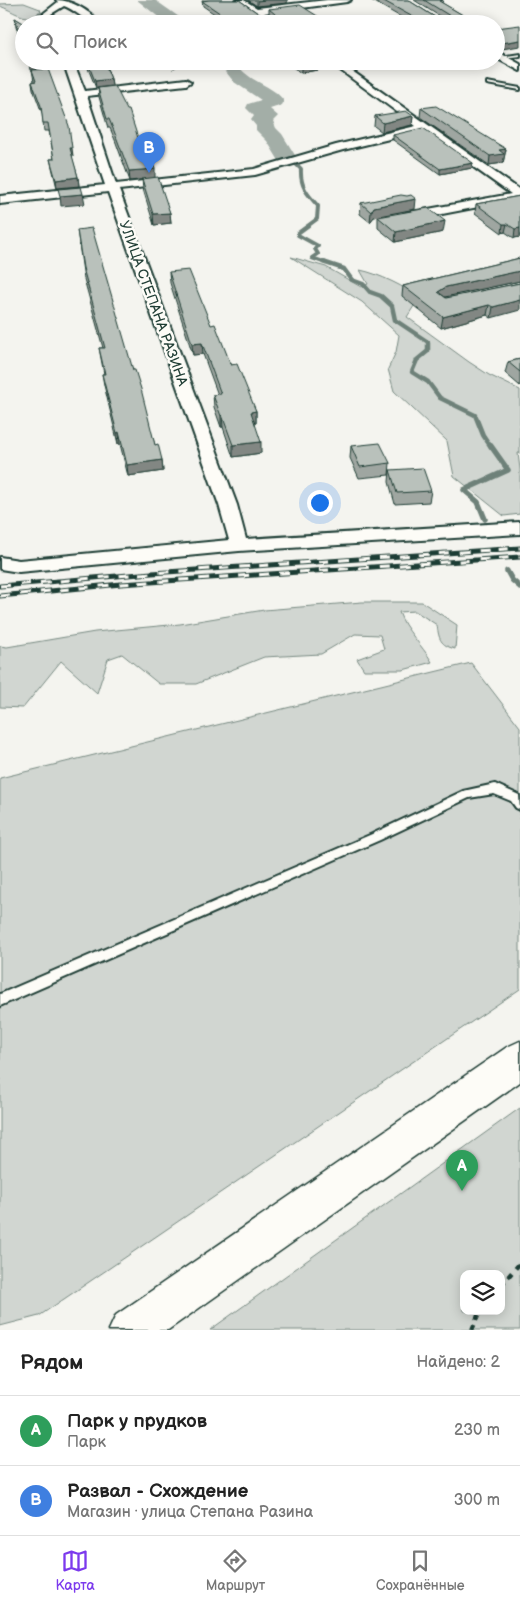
<!DOCTYPE html>
<html lang="ru">
<meta charset="utf-8">
<style>
:root{--surface:#fff;--page:#f6f6f6;--text:#222;--muted:#767676;--line:#e0e0e0;--accent:#7c3aed}
body{margin:0;font-family:"Balsamiq Sans",sans-serif;background:var(--page);color:var(--text)}
.controls{position:absolute;right:15px;bottom:15px;display:grid;overflow:hidden;border-radius:10px;box-shadow:0 2px 12px #0003}
.controls button{width:45px;height:45px;display:grid;place-items:center;padding:0;border:0;border-bottom:1px solid var(--line);background:var(--surface);color:var(--text);font:25px sans-serif}
.you{position:absolute;left:319px;top:502px;width:18px;height:18px;margin:-12px;border:4px solid #fff;border-radius:50%;background:#1a73e8;box-shadow:0 0 0 8px #1a73e833}
.badge{display:grid;place-items:center;width:32px;height:32px;border-radius:50%;background:var(--accent);color:#fff;font-size:16px;font-weight:700}
.pin{position:absolute;translate:-50% -41px;filter:drop-shadow(0 1px 2px #0008)}
.pin::after{content:'';position:absolute;top:26px;width:18px;height:15px;background:inherit;clip-path:polygon(0 0,100% 0,50% 100%)}
.list{margin:0;padding:0;list-style:none}
h2{display:flex;justify-content:space-between;align-items:center;height:65px;margin:0;padding:0 20px;font-size:21px}
h2 small{font-size:16px;font-weight:400;color:var(--muted)}
.list li{display:grid;grid-template-columns:32px 1fr auto;gap:15px;align-items:center;box-sizing:border-box;height:70px;padding:0 20px;border-top:1px solid var(--line)}
.list b{display:block;font-size:19px;white-space:nowrap}
.list p{margin:0;font-size:16px;white-space:nowrap;color:var(--muted)}
.list em{font-size:16px;font-style:normal;color:var(--muted)}
.icon{flex:none;width:28px;height:28px;fill:none;stroke:currentColor;stroke-width:2;stroke-linecap:round;stroke-linejoin:round}
.map{position:relative;flex:none;width:520px;height:1330px;overflow:hidden}
.search{position:absolute;background:var(--surface);box-shadow:0 2px 12px #0003;left:15px;right:15px;top:15px;height:55px;display:flex;align-items:center;gap:12px;box-sizing:border-box;padding:0 18px;border-radius:28px;color:var(--muted);font-size:19px}
.sheet{height:205px;background:var(--surface)}
nav{display:flex;justify-content:space-around;align-items:center;box-sizing:border-box;height:70px;border-top:1px solid var(--line);background:var(--surface);font-size:14px;color:var(--muted)}
nav a{display:grid;justify-items:center;gap:2px}
nav .on{color:var(--accent)}
.map>svg:first-child{display:block}
.green{fill:#d1d6d1;stroke:#788a82;fill-rule:evenodd}
.lines{fill:none;stroke-linecap:round;stroke-linejoin:round}
.stream-far3{stroke:#6e8179;stroke-width:3}
.stream-far2{stroke:#6e8179;stroke-width:4}
.stream-far1{stroke:#6e8179;stroke-width:4.5}
.stream{stroke:#6e8179;stroke-width:5.5}
.river{fill:#a3aea7;fill-rule:evenodd}
.lane-casing{stroke:#1f3d34;stroke-width:4}
.street-casing{stroke:#1f3d34;stroke-width:4}
.secondary-casing{stroke:#1f3d34;stroke-width:3}
.path-far1{stroke:#1f3d34;stroke-width:1;stroke-dasharray:2 2;stroke-linecap:butt}
.path{stroke:#1f3d34;stroke-width:4.5;stroke-dasharray:5.5 5.5;stroke-linecap:butt}
.lane{fill:#fdfcf7;fill-rule:evenodd}
.street{fill:#fdfcf7;fill-rule:evenodd}
.secondary{fill:#fdfcf7;fill-rule:evenodd}
.rail-casing{stroke:#1f3d34;stroke-width:5}
.rail{stroke:#fdfcf7;stroke-width:3;stroke-dasharray:10;stroke-linecap:butt}
.wall{fill:#9fa6a1;stroke:#1f3d34}
.shaded-wall{fill:#828783;stroke:#1f3d34}
.building{fill:#b9c1bb;stroke:#1f3d34}
.labels{text-anchor:middle;stroke-width:5;stroke-linejoin:round;paint-order:stroke}
.far-street-label{font-size:14px;fill:#1f3d34;stroke:#fdfcf7}
</style>
<div class="map">
<svg width="520" height="1330" viewBox="0 0 520 1330">
<rect width="100%" height="100%" fill="#f4f4ef"/>
<filter id="ink" filterUnits="userSpaceOnUse"><feTurbulence type="fractalNoise" baseFrequency=".02" numOctaves="2"/><feDisplacementMap in="SourceGraphic" scale="10" xChannelSelector="R" yChannelSelector="G"/><feConvolveMatrix kernelMatrix="1 2 1 2 8 2 1 2 1" color-interpolation-filters="sRGB"/></filter>
<g filter="url(#ink)">
<path class="green" d="M24,3L40,9L41,12L37,14L38,17C23,20 13,11 0,6V4Z
M291,257L326,267L361,287L368,284L360,270C377,273 408,288 421,299L414,306L407,317L469,362L489,375L520,390V453H518L520,469V514L504,516L454,476L447,441L394,391L388,369L396,352L399,335L362,302Z
M362,602H422L457,625L455,649C440,645 439,639 437,625L415,611L399,612C405,630 422,645 432,662L403,670H364L357,659L384,649L380,635L355,634L321,654L264,657L196,684H159L122,654L108,659L97,693L61,661L23,708L0,707V646L7,647L95,632L180,624L264,610Z
M471,663L520,727V989L39,1316L0,1326V778Z
M520,1108V1330H210ZM464,1274H501V1311H464Z"/>
<g class="lines">
<path class="stream-far3" d="M39,13L51,16"/>
<path class="stream-far2" d="M295,163L301,169C300,186 307,194 318,206L317,219L298,233V235L318,246L315,249L318,254L312,258L326,263"/>
<path class="stream-far1" d="M323,262L344,269L352,280L363,284L370,292L381,296L392,306L395,320L428,342V351L417,360L412,372L428,382L440,398L475,415L483,435L491,447"/>
<path class="stream" d="M485,519L478,502L464,490L508,470L491,446
M507,571L512,580L520,587"/>
<path class="river" d="M137,0H155L189,24L166,23Z
M225,61H243L245,64L241,69C253,83 274,86 284,101L282,105L270,109L278,116L273,121L276,128L282,134L298,160L295,164L288,166L281,164L267,141L256,130V126L251,120L254,116L246,108L248,104L261,100L234,82L222,67L226,63Z"/>
<defs>
<path id="lane" d="M520,54V56L502,58L500,57Z
M487,82L520,88V90L487,84Z
M495,784L519,795L520,810L516,808L511,801L494,794L469,798L380,840L0,1006V994L372,834L463,791Z"/>
<path id="street" d="M56,0C73,0 90,12 102,24C86,24 78,11 64,6L51,14L50,24H42L44,13L58,2Z
M235,0H244L257,8L327,0H351L347,2L264,13L279,24H269Z
M496,51L520,64V71L496,58Z
M63,61H73L85,91L186,79L191,82L186,85L87,96L116,184L254,169L336,145L416,126L328,61H338L520,190V199L406,221L402,220L400,217L406,213L511,194L423,131L343,150L255,175L119,190L237,505L246,539L520,522V534L239,551L19,572L0,569V557L19,560L229,540L219,505L108,192L0,204V196L105,185Z"/>
<path id="secondary" d="M520,1041V1082L168,1330H109L116,1315L507,1047Z"/>
</defs>
<use href="#lane" class="lane-casing"/>
<use href="#street" class="street-casing"/>
<use href="#secondary" class="secondary-casing"/>
<path class="path-far1" d="M167,61L174,68L172,70
M174,68L186,61"/>
<path class="path" d="M501,1285L520,1263
M472,1330L480,1311"/>
<use href="#lane" class="lane"/>
<use href="#street" class="street"/>
<use href="#secondary" class="secondary"/>
<defs>
<path id="rail" d="M0,586L152,573L520,548
M0,596L121,584L520,557"/>
</defs>
<use href="#rail" class="rail-casing"/>
<use href="#rail" class="rail"/>
</g>
<path class="wall" d="M202,0H239L268,20L277,21L269,14V9L330,24H229L203,6L202,1H203Z
M248,0H287V3L257,6Z
M371,0H408L438,19H444L414,0H443L442,3L478,24H413Z
M15,18L24,24V50L16,26Z
M85,61H104L111,79L112,86L96,88Z
M284,61H333V67L301,73Z
M341,61H364L346,64Z
M32,70L73,156L72,157L78,177L79,186L57,188L50,159H54L49,131H44L42,113L33,89L32,82L34,81Z
M98,88L138,138L170,213L171,223L154,225L143,189L142,179L130,181L115,140L110,128H108L99,97Z
M421,108L506,149L503,163L489,165L420,117Z
M375,116H413L412,125L382,132L374,126Z
M393,135L473,163L472,168L440,174L393,140Z
M520,196V237L514,238L505,232L502,233L475,213L476,204Z
M361,203L415,209L374,217L370,222L360,214Z
M378,217L443,232L395,242L378,228Z
M77,230L133,370L155,445L162,460L163,471L128,476L120,444H118L104,385L102,374H104L99,348H103L84,279Z
M520,258V281L444,297L446,298L520,283L491,318L487,315L441,328L402,296L403,286Z
M169,272L211,325L256,411V423H254L261,453L233,457L223,427H221L214,407L213,395H218L203,354L193,355L170,283Z
M520,359V386L505,373L508,362Z
M351,446L390,463L389,475L359,478L350,458Z
M390,470L431,491L429,502L395,504L389,482Z"/>
<path class="shaded-wall" d="M266,0H287V3L257,6V1Z
M520,40V46L496,50V44Z
M36,61H50L51,68L31,70L29,62Z
M333,61V67L301,73V67Z
M346,61H364L346,64Z
M111,79L112,86L96,88L95,81Z
M413,116L412,125L382,132L383,123Z
M70,148H72L73,156L71,157Z
M506,149L503,163L489,165L490,156L499,150Z
M473,163L472,168L440,174V169Z
M155,169V178L130,181L129,171Z
M78,177L79,186L57,188L56,180Z
M83,194L85,204L61,206L60,196Z
M416,199L415,209L374,217L370,222L371,212L374,207Z
M170,213L171,223L154,225L153,214Z
M445,221L443,232L395,242L396,232Z
M503,224H507L505,232L502,233Z
M520,228V237L514,238L515,229Z
M520,271V281L445,297L438,292L446,287Z
M520,300V310L491,318L493,307Z
M489,305L487,315L441,328L443,317Z
M202,343L203,354L193,355L192,344Z
M256,411V423H251V412Z
M222,415L223,427H221V416Z
M119,432L120,444H118L117,433Z
M261,442V453L233,457V445Z
M162,460L163,471L128,476L127,465Z"/>
<path class="building" d="M209,0H239L268,20L279,21L281,19L269,9L300,5L330,24H236L202,1Z
M382,0H408L438,19H450V16L424,0H443L439,1L478,24H421L424,23Z
M15,18L25,24H24V45Z
M520,25V40L496,44V28Z
M87,61H104L111,79L95,81Z
M292,61H333L301,67Z
M48,69L69,126L72,148H70L78,177L56,180L50,159H54L48,123H43L41,106L32,82L36,81L32,70Z
M115,86L127,110H129L138,138L144,136L155,169L129,171L114,131L109,119H107L98,88Z
M436,106L506,149L499,150L504,154L490,156L421,108Z
M406,111L413,116L383,123L375,116Z
M423,128L473,163L440,169L393,135Z
M158,177L170,213L153,214L142,179Z
M81,187L83,194L60,196L58,189Z
M401,195L407,196L411,195L416,199L374,207L371,212L361,203Z
M520,196V228L515,229L507,224H503L476,204Z
M428,208L445,221L396,232L378,217Z
M92,228L133,370H135L141,389L155,445L158,444L162,460L127,465L119,432L117,433L102,374H105L99,348H105L83,268L77,230Z
M520,258V271L446,287L438,292L446,298L520,283V300L493,307L489,305L443,317L403,286Z
M189,270L211,325L215,324L231,365L237,364L256,411L251,412L261,442L233,445L222,415L221,416L213,395L221,394L202,343L192,344L169,272Z
M520,359V372L508,362Z
M380,443L390,463L360,467L351,446Z
M423,468L431,491L397,493L390,470Z"/>
</g>
<g class="labels">
<g class="far-street-label">
<text transform="translate(154 303) rotate(70)" y="5">УЛИЦА СТЕПАНА РАЗИНА</text>
</g>
</g>
</svg>
<div class="controls">
<button><svg class="icon" aria-label="layers" viewBox="0 0 24 24"><path d="M12 4l9 5-9 5-9-5zM3 14l9 5 9-5"/></svg></button>
</div>
<div class="you"></div>
<div class="pin badge" style="left:462px;top:1191px;background:#2e9e5b">A</div>
<div class="pin badge" style="left:149px;top:173px;background:#3f7fe0">B</div>
<div class="search"><svg class="icon" aria-label="search" viewBox="0 0 24 24"><circle cx="10" cy="10" r="6"/><path d="M15 15l6 6"/></svg>Поиск</div>
</div>
<section class="sheet">
<h2>Рядом<small>Найдено: 2</small></h2>
<ul class="list">
<li><span class="badge" style="background:#2e9e5b">A</span><div><b>Парк у прудков</b><p>Парк</p></div><em>230 m</em></li>
<li><span class="badge" style="background:#3f7fe0">B</span><div><b>Развал - Схождение</b><p>Магазин · улица Степана Разина</p></div><em>300 m</em></li>
</ul>
</section>
<nav>
<a class="on"><svg class="icon" aria-label="map" viewBox="0 0 24 24"><path d="M3 6l6-2 6 2 6-2v14l-6 2-6-2-6 2zM9 4v14M15 6v14"/></svg>Карта</a>
<a><svg class="icon" aria-label="directions" viewBox="0 0 24 24"><path d="M12 3l9 9-9 9-9-9zM9 14v-3h6M13 9l2 2-2 2"/></svg>Маршрут</a>
<a><svg class="icon" aria-label="saved" viewBox="0 0 24 24"><path d="M7 4h10v16l-5-4-5 4z"/></svg>Сохранённые</a>
</nav>
